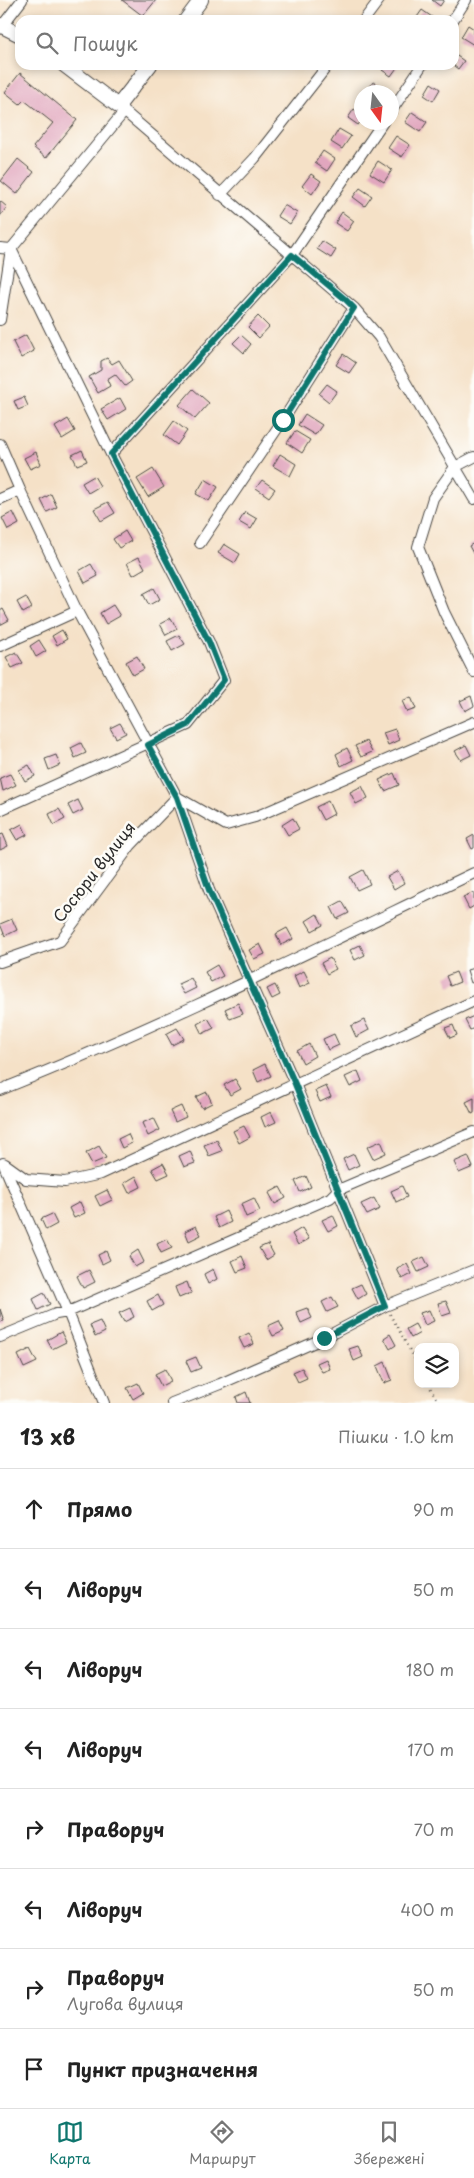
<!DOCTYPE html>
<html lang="uk">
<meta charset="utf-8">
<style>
:root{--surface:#fff;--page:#f6f6f6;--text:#222;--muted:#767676;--line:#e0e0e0;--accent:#0f766e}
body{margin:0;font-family:"Playpen Sans",sans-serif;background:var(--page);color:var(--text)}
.controls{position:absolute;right:15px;bottom:15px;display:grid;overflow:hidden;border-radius:10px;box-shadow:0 2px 8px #0003}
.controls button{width:45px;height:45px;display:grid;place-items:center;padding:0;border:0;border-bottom:1px solid var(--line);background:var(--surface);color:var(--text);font:25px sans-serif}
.compass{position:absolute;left:354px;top:85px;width:45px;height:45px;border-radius:50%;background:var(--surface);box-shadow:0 2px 8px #0003;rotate:165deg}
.stop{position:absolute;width:15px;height:15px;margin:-11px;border:4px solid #0f766e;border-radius:50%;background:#fff}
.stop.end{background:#0f766e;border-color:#fff;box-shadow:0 1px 5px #0008}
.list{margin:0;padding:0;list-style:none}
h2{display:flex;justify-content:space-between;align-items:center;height:65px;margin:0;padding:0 20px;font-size:21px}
h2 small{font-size:16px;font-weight:400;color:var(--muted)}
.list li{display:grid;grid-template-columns:32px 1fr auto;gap:15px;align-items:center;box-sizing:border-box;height:80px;padding:0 20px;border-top:1px solid var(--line)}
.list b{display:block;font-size:19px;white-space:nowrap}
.list p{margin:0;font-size:16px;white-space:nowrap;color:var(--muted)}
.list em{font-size:16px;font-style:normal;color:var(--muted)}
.icon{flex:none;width:28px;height:28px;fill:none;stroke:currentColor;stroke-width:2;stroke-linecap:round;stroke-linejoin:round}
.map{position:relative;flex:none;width:474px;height:1403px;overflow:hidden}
.search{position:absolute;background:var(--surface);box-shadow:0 2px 8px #0003;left:15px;right:15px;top:15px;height:55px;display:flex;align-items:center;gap:12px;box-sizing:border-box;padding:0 18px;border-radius:15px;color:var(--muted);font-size:19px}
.sheet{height:705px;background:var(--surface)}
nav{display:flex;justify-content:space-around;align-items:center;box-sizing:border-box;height:70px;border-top:1px solid var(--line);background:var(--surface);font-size:14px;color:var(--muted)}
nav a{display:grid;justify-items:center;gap:2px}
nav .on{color:var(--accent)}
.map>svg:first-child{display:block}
.building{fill:#e1a6be}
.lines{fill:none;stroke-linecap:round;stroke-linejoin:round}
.street-casing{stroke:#494642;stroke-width:12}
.secondary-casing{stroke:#494642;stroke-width:16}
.path{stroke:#494642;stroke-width:2;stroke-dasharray:1 4;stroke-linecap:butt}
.street{stroke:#fff;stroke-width:10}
.secondary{stroke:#fff;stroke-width:14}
.route{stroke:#0f766e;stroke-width:6}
.labels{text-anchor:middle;stroke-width:5;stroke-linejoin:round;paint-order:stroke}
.street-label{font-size:16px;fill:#2b2b2b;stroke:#fdfcf7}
</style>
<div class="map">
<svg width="474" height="1403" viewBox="0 0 474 1403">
<rect width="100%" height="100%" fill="#fdfcf7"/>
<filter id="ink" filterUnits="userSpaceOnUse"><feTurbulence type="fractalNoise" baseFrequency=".02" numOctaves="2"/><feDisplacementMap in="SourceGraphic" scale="10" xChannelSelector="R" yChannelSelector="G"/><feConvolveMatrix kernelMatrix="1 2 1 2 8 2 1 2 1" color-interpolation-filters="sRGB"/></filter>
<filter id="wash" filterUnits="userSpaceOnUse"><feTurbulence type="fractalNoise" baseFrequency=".0096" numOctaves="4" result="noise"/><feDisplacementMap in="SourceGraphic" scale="20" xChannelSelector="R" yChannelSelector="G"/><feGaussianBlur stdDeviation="1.12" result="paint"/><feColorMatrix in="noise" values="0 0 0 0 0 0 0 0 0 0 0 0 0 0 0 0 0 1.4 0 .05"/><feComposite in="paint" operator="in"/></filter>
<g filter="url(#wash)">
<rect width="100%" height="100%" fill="#f5e1c7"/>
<g id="blocks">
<path class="building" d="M122,0H156L143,16Z
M432,0H444L440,6Z
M422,10L432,17L430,20H415Z
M468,25L474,29V45L461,37Z
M454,54L464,61L458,69L454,66Z
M385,65H399L391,76L382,70Z
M20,73L77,120L46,158L33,147L53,123L24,100L20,104L5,92Z
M373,82L383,88L380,92H366Z
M431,83L440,89L433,101L424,95Z
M354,109L362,114V120L358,125L348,118Z
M412,112L427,122L420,132L405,122Z
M339,129L351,136L342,149L331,142Z
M396,136L410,145L402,157L388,148Z
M323,151L335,159L327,171L315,163Z
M18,159L34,172L17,194L1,181Z
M378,161L392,170L384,182L370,173Z
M311,174L321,181L312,194L302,186Z
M360,188L372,196L365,206L353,197Z
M0,201L7,207L0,216Z
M284,205L297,213L290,224L277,216Z
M342,212L354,221L347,231L335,223Z
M322,241L336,250L331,258L317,249Z
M258,316L269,327L259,338L248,327Z
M26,335L34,351L21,358L13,342Z
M241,335L251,344L244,353L233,343Z
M343,354L356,363L349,373L336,365Z
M107,358L112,364L119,360L132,381L125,386L115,374L107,379L110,386L98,393L89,377L101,370V361Z
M327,384L337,391L329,402L319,394Z
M193,389L209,403L195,419L179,405Z
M24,397L28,406L18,410L14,401Z
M120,398L126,409L108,420L101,409Z
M305,414L322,425L315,435L298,425Z
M68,419L75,431L62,439L55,427Z
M174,421L187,431L177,445L164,435Z
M295,431L310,440L302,453L287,443Z
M82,450L87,461L77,465L72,455Z
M36,452L41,464L30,469L24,458Z
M280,454L296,464L290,476L273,466Z
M153,469L164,487L148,497L137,479Z
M94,476L100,486L88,493L82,483Z
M205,479L218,487L209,501L196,494Z
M262,480L275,489L269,497L256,488Z
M51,494L57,507L47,512L41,500Z
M108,502L115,513L101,521L94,509Z
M13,512L19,524L8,530L2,518Z
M245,512L257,519L251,529L239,522Z
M125,531L131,541L119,548L113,539Z
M474,543V555L469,546Z
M224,544L240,554L235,563L218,553Z
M139,557L145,568L133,575L127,563Z
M91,564L98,576L85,583L79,571Z
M154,588L160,599L149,605L143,594Z
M26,597L32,608L23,613L17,602Z
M113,605L120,616L106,624L100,613Z
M3,609L9,620L0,625V611Z
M171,618L177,629L166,635L160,624Z
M62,630L67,639L57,645L52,636Z
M179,635L185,644L172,651L167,641Z
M39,640L46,651L36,657L30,646Z
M16,652L23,663L12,668L6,657Z
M137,656L144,669L133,675L126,662Z
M471,696L474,706L465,711L460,701Z
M411,697L416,709L407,712L402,701Z
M120,723L126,733L116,738L110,728Z
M395,729L399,740L388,745L383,733Z
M366,741L372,752L361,757L355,746Z
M81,743L86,753L75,758L71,748Z
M466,745L471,755L461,760L455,751Z
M347,748L353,760L341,766L336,754Z
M56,755L60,765L49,770L45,759Z
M29,765L35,776L25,781L19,770Z
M394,773L399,785L385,791L379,780Z
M10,774L16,785L3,791L0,778Z
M362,786L368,798L356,804L350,792Z
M78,800L83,810L73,815L68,805Z
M328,801L334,814L323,820L316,807Z
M59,809L65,819L54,825L49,814Z
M293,818L299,829L288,835L282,825Z
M22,824L27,835L17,840L11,830Z
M3,834L8,846L0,850V835Z
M474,835V848L472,849L467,839Z
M363,870L370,884L357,890L350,877Z
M398,871L404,883L394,889L387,877Z
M474,892V906L469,909L463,897Z
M342,901L349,913L337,919L331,907Z
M317,914L323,925L312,931L306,921Z
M12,919L17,930L5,936L0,924Z
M287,928L293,939L281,945L276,934Z
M260,944L265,954L254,959L249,950Z
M360,945L365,955L355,960L350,950Z
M330,958L336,969L327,974L321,963Z
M217,965L223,976L211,982L205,972Z
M474,968V982L471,983L467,970Z
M304,971L310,983L299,988L294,976Z
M456,972L460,982L450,986L446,976Z
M191,978L196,988L184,994L178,984Z
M275,985L280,995L272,999L267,989Z
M238,1003L243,1014L230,1019L225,1009Z
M474,1016V1028L470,1030L465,1020Z
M208,1018L214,1028L202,1034L197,1024Z
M364,1020L369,1030L356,1037L351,1026Z
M453,1025L457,1035L450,1038L445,1028Z
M177,1028L184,1039L172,1045L166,1034Z
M334,1034L339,1045L328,1050L323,1039Z
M309,1044L315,1056L303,1063L297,1051Z
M265,1064L271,1076L258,1082L253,1070Z
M358,1071L362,1081L350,1087L345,1077Z
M235,1079L241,1089L230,1095L224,1085Z
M326,1086L331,1097L320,1102L315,1091Z
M207,1092L212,1103L202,1108L196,1097Z
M474,1098V1113L472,1114L466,1102Z
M181,1106L186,1117L175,1122L170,1111Z
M271,1112L276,1122L265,1127L261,1117Z
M154,1118L160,1130L148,1136L142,1123Z
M244,1126L250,1137L239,1143L233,1131Z
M128,1134L132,1143L122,1148L118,1139Z
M217,1140L222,1151L209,1156L204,1145Z
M381,1141L386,1153L373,1159L367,1147Z
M99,1146L106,1158L92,1164L86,1153Z
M190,1151L195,1163L184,1167L179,1156Z
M354,1154L359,1165L348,1170L343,1159Z
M468,1156L473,1167L459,1173L454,1162Z
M163,1163L169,1174L158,1179L152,1169Z
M136,1176L141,1187L129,1193L124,1183Z
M306,1176L311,1187L300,1192L295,1181Z
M402,1186L407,1197L396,1202L391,1191Z
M280,1187L286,1198L275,1204L269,1193Z
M107,1190L112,1200L100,1206L95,1196Z
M254,1198L260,1211L246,1217L241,1204Z
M374,1198L380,1209L367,1215L361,1204Z
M80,1202L85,1213L74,1218L69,1208Z
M226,1211L231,1222L219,1228L214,1217Z
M52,1214L57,1224L46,1230L41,1219Z
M333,1215L338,1226L328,1231L322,1220Z
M196,1226L201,1235L189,1241L185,1231Z
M302,1228L309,1239L298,1245L292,1234Z
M167,1239L172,1248L161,1253L157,1244Z
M268,1244L274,1255L266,1260L259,1248Z
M138,1250L144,1262L135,1267L129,1256Z
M106,1251L110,1260L102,1264L98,1255Z
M242,1256L247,1268L237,1272L232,1261Z
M424,1257L429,1267L418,1272L413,1262Z
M407,1264L412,1274L402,1279L397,1269Z
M213,1269L217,1279L208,1284L204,1274Z
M89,1270L95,1282L83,1288L77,1276Z
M187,1282L191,1293L179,1298L175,1287Z
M361,1284L366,1294L358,1299L352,1288Z
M44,1293L50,1304L38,1310L33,1299Z
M158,1295L163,1305L152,1311L147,1301Z
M332,1297L338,1307L327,1312L322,1302Z
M446,1301L451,1313L442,1316L438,1303Z
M130,1308L134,1317L124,1322L119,1313Z
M307,1308L312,1318L301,1323L296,1312Z
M0,1309L4,1321L0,1322Z
M429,1310L434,1321L425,1325L420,1313Z
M100,1321L105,1332L95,1337L90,1325Z
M279,1321L284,1331L273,1336L268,1326Z
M415,1324L420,1333L411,1338L406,1329Z
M61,1332L66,1342L52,1349L47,1340Z
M249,1333L254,1344L244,1348L239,1338Z
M390,1334L396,1345L390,1349L384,1338Z
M358,1346L363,1357L354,1361L349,1349Z
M30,1349L37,1362L24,1368L18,1355Z
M196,1357L201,1368L191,1372L186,1361Z
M326,1359L330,1369L322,1372L317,1363Z
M385,1362L392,1380L384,1383L377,1366Z
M302,1368L307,1378L298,1382L293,1372Z
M165,1369L171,1381L161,1386L155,1374Z
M138,1383L143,1393L133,1399L127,1388Z
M246,1392L250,1403H238L236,1397Z"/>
</g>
</g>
<g filter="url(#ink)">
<use href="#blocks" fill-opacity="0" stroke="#494642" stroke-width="1"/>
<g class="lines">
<defs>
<path id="street" d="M364,20L379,0
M453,20L466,0
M2,26L22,0
M118,106L354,308L379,337L474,499
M392,110L422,65
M220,195L255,158L328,65
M0,248L11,249L124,112
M0,320L11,249
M0,444L20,490L77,611L177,797L209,890L295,1084L385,1306
M111,454L292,255L383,122
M474,457L455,467L433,498L418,547L444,612L474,672
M0,499L20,490
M200,543L283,420L354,308
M0,646L77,611
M0,810L188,725L224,680L209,642L111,454L11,249
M0,962L60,941L131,845L177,797L226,825L255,817L474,722
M0,1090C161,1026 317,948 474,873
M3,1163L68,1312L104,1403
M5,1164L26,1179L65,1182L101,1174L474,1001
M0,1337L56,1314L68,1312L330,1198L338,1190L474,1132
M172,1403L220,1384L324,1338L385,1306L474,1270"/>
<path id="secondary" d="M186,20L201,0
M0,25L20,35
M64,65L118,106L150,65"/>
</defs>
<use href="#street" class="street-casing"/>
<use href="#secondary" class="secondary-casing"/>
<path class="path" d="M390,1314L418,1365
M428,1384L439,1403"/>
<use href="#street" class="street"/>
<use href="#secondary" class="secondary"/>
</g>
</g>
<g class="lines" filter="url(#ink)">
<path class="route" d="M283,420L354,308L345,299L292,255L111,454L209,642L224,680L188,725L148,745L177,797L209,890L295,1084L385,1306L324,1338"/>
</g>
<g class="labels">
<g class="street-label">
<text transform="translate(94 872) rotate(-52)" y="6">Сосюри вулиця</text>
</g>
</g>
</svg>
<div class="controls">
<button><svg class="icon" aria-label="layers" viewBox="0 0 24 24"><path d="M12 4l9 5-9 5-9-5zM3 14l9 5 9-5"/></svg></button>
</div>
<svg class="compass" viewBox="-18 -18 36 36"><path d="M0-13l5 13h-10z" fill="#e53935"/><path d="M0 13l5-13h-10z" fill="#767676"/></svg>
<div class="stop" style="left:283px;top:420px"></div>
<div class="stop end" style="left:324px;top:1338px"></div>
<div class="search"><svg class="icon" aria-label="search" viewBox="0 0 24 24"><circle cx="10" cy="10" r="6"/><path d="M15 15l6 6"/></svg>Пошук</div>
</div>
<section class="sheet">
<h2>13 хв<small>Пішки · 1.0 km</small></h2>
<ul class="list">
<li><svg class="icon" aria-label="ahead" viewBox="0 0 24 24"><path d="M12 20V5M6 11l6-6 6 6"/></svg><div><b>Прямо</b></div><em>90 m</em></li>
<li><svg class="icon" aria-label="left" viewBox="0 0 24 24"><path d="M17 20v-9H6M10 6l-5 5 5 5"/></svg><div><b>Ліворуч</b></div><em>50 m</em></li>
<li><svg class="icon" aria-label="left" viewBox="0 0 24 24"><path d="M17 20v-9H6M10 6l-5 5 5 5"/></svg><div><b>Ліворуч</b></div><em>180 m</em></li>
<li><svg class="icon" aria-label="left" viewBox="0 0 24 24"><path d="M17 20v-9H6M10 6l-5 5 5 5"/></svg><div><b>Ліворуч</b></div><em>170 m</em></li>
<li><svg class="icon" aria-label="right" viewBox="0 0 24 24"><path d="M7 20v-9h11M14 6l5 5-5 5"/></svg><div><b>Праворуч</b></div><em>70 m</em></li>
<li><svg class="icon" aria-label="left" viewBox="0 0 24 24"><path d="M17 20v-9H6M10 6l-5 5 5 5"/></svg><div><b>Ліворуч</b></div><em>400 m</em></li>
<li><svg class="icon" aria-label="right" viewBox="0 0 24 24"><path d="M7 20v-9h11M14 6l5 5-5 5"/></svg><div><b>Праворуч</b><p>Лугова вулиця</p></div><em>50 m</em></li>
<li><svg class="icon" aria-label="arrive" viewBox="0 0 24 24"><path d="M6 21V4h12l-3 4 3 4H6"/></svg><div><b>Пункт призначення</b></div></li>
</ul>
</section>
<nav>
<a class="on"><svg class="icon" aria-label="map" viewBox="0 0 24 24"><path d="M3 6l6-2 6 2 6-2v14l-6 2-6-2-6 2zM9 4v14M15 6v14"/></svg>Карта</a>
<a><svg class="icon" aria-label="directions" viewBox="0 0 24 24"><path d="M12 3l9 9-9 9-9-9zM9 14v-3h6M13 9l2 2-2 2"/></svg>Маршрут</a>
<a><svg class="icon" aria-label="saved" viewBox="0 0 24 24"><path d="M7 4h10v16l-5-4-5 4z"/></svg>Збережені</a>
</nav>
